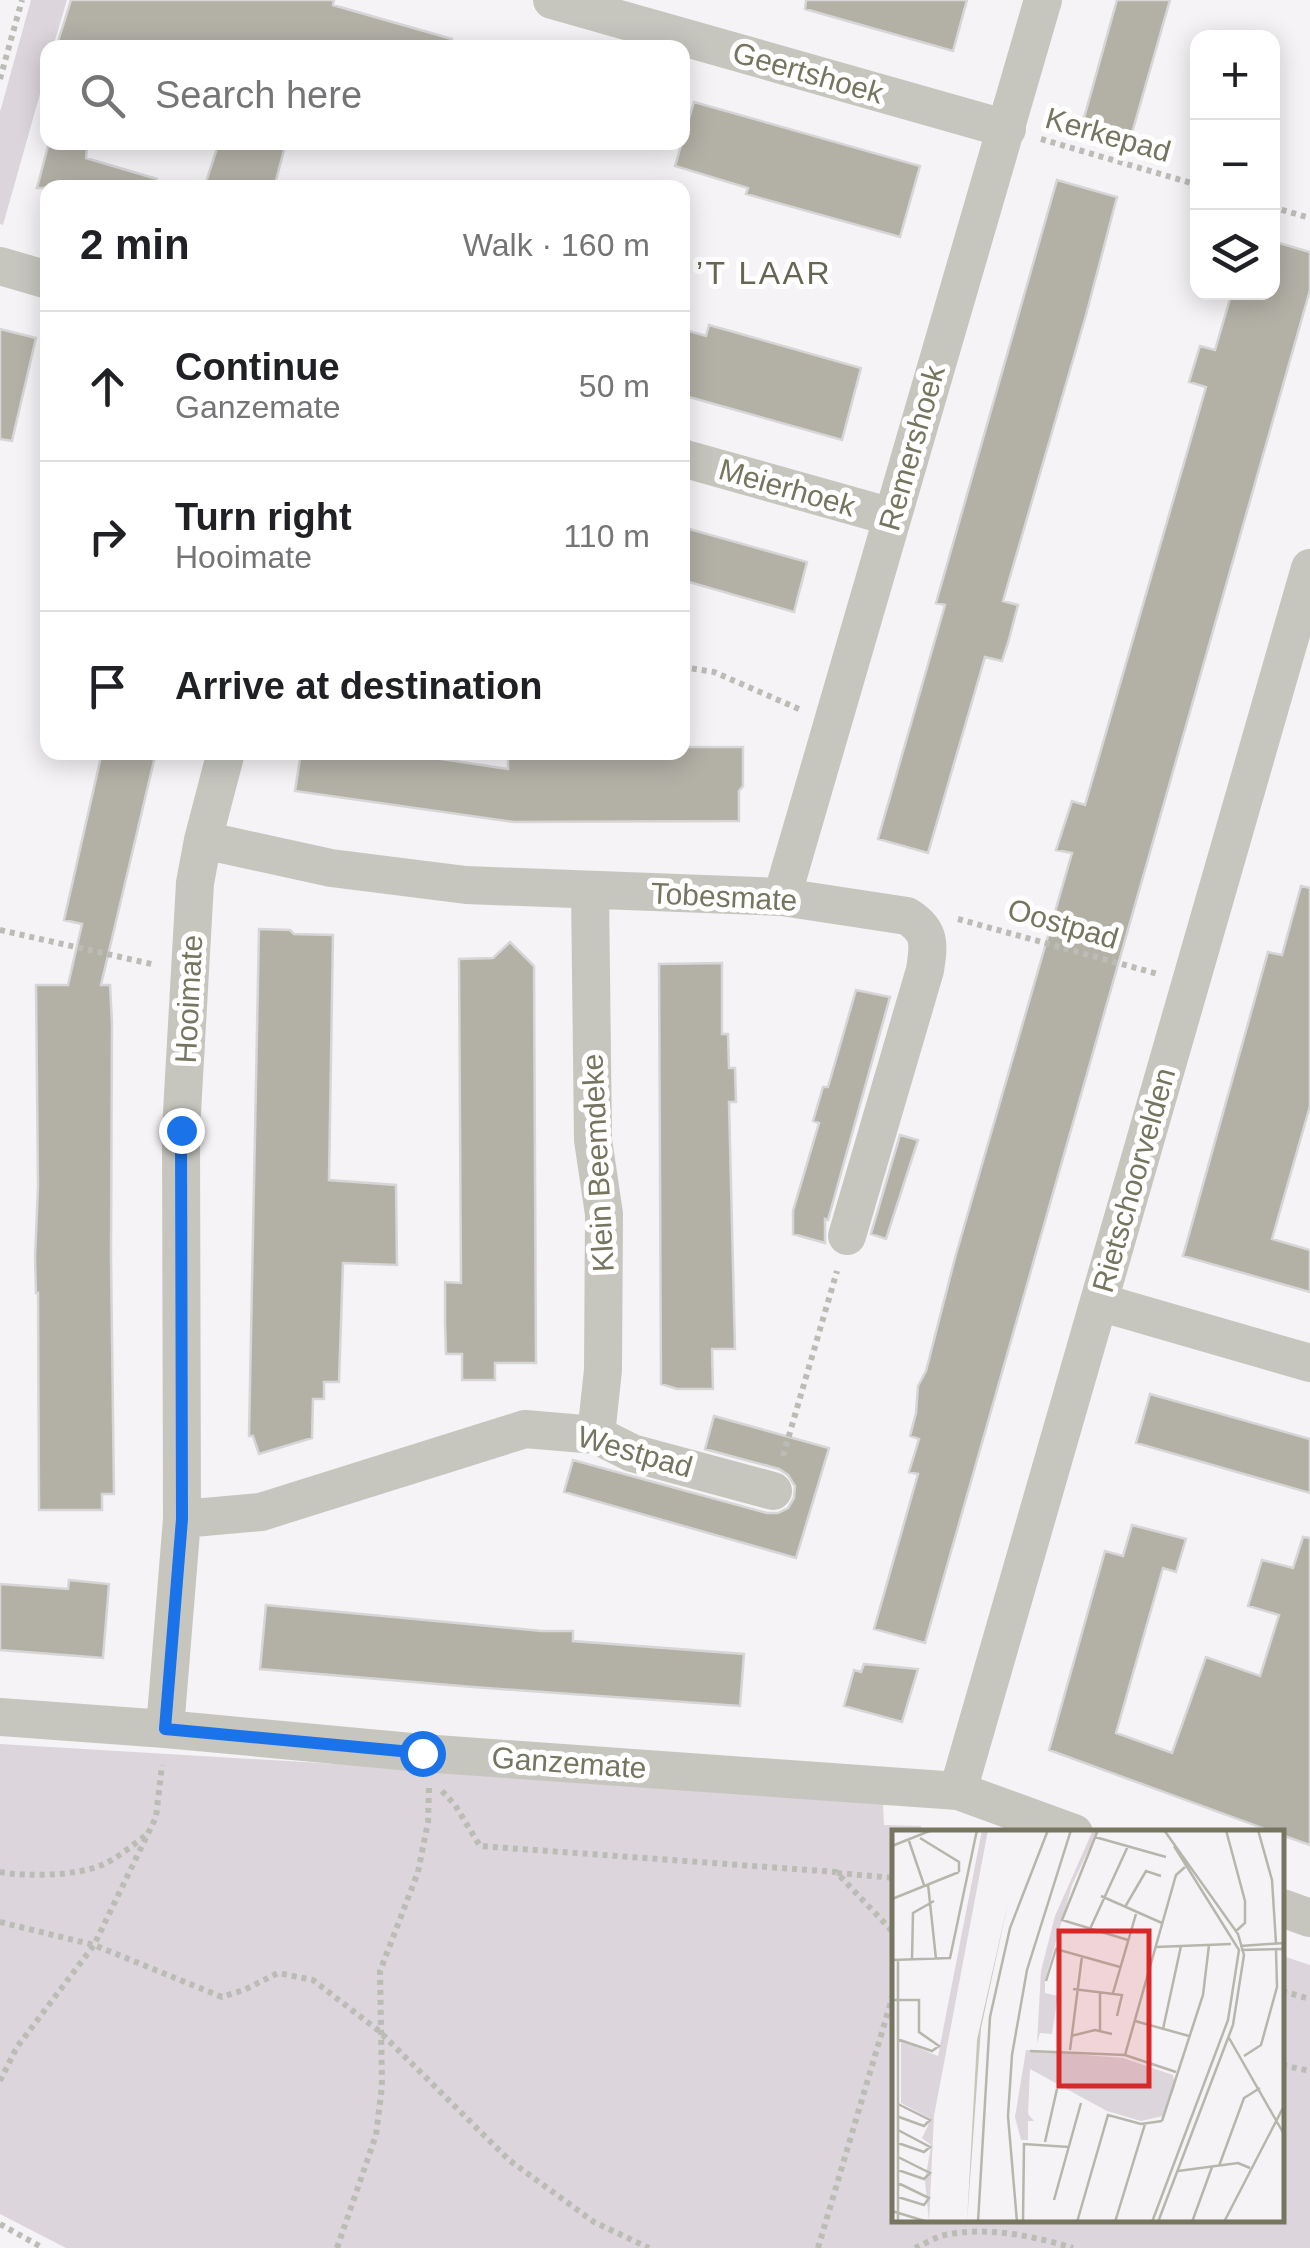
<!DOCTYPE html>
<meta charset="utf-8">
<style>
:root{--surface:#fff;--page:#f6f6f6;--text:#202124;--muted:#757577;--line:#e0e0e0}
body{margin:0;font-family:Arial,sans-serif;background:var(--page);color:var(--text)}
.controls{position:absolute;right:30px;top:30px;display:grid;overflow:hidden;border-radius:20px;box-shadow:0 5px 25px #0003}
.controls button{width:90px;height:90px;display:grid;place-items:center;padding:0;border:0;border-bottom:2px solid var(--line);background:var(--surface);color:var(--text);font:50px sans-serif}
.stop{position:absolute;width:30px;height:30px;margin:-22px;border:8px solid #1a73e8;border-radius:50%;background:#fff}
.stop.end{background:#1a73e8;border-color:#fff;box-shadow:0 2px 10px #0008}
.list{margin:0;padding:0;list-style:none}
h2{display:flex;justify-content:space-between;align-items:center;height:130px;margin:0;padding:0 40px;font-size:42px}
h2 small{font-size:32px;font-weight:400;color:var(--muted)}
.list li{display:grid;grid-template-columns:65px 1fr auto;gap:30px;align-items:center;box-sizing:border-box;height:150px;padding:0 40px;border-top:2px solid var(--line)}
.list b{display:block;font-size:38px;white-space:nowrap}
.list p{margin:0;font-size:32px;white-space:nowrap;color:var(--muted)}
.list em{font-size:32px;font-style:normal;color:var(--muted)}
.icon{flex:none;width:55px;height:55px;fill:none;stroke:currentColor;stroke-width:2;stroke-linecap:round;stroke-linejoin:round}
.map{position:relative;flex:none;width:1310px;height:2248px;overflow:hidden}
.search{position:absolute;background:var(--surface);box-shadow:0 5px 25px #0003;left:40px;top:40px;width:650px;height:110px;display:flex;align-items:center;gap:25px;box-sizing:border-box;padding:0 35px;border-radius:20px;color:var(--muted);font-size:38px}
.panel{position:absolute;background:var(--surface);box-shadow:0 5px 25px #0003;left:40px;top:180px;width:650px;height:580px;border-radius:20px}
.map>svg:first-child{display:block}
.green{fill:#dcd5dc}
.building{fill:#b3b1a6;stroke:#d7d6d7;stroke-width:2.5}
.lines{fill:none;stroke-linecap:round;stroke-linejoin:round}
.path{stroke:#bcbcb7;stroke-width:6;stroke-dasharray:5 5;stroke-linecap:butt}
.street{stroke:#c6c6bf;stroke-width:38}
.route{stroke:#1a73e8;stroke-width:12}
.labels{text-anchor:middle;stroke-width:10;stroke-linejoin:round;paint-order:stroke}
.street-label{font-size:30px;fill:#76755f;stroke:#fff}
.neighbourhood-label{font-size:32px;letter-spacing:2.5px;fill:#676655;stroke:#fff}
.inset-road{fill:none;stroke:#b7b6ac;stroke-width:2.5}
.view{fill:#d62828;fill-opacity:0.15;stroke:#d62828;stroke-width:5}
.inset-edge{fill:none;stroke:#76755f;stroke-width:5}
</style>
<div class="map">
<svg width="1310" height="2248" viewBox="0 0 1310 2248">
<rect width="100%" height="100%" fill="#f5f3f6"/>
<path class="green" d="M31,0H67L53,47L48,48L47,69L3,225L0,224V112Z
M0,1744L420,1769L883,1803L884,1825L921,1826V1833H895V2220H1282L1283,1956L1310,1965V2248H66L0,2214Z"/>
<path class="building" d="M71,0H334L333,5L452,39L451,48H56Z
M806,0H967L953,51L805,9Z
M1117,0H1170L1132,133L1084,118Z
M694,102L920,166L900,237L746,194L748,188L675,166Z
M49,142H65L87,149L86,158L157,179L156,188H37Z
M219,142H286L274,188H204Z
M1057,180L1117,197L1086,315L1003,601L1018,605L1008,643L1002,661L985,657L928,853L878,839L945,605L936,603Z
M1272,241L1310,252V290L925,1643L874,1629L918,1474L909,1472L919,1439L910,1436L916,1413L918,1386L926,1371L955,1258L1072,853L1056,850L1072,801L1085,805L1206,387L1189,382L1200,346L1215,350L1232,292H1272Z
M709,325L861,368L842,440L682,395V329L706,336Z
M0,329L36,338L12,441L0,439Z
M682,527L807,562L794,612L682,580Z
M682,747H743V786L739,791V821L514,822L295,791L301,752H395L508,769V752H682Z
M102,752H156L101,985H110L112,1023L111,1258L114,1494H102V1510H39L38,1293H36L35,1258L38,1186L36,985H68L82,924L64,920Z
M1301,886L1310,888V1106L1272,1239L1310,1250V1292L1183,1256L1268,952L1282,955Z
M259,929L290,930L294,934L333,935L329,1180L396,1185L397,1265L343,1263L339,1382H324V1399H313L312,1438L259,1454L253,1436H249Z
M510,942L534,966L536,1363H495V1380H462V1354H446L445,1323V1282L461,1283L459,959L493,958Z
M722,963V1034H728L729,1068H735L736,1102H729L735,1349H712L713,1389H677L661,1384L659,964Z
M856,990L890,997L828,1220L825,1219V1243L793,1234V1211L819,1123L813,1121L823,1087H828Z
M900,1135L918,1140L886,1239L871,1234Z
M1150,1394L1310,1439V1493L1136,1443Z
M714,1416L829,1448L796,1558L564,1492L573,1460L767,1513H778L788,1508L794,1498L795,1486L788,1475L779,1469L705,1449Z
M1132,1525L1186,1539L1176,1572L1163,1568L1116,1733L1172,1753L1206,1657L1260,1676L1279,1615L1248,1606L1262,1560L1293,1568L1303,1537L1310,1538V1845L1282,1835V1833H1276L1049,1750L1105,1551L1123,1556Z
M69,1580L109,1584L103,1658L0,1650V1584L68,1589Z
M266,1605L542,1631H573V1641L744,1654L740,1706L473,1687L260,1669Z
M864,1664L918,1669L902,1722L844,1706L854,1670L861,1672Z"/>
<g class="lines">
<path class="path" d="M0,79L22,0
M1041,139L1198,185
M1272,207L1310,218
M682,667L714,672L799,709
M958,919L1158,974
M0,930L156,965
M783,1456L837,1271
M442,1791L455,1805L480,1846L836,1872L895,1934
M0,1872C27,1877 76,1876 102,1865C118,1858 134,1844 148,1834
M837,1873L895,1878
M0,1922L94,1945L222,1997L244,1990L278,1973L313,1980L379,2031L509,2160L594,2222L649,2248
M1282,1991L1310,1999
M1282,2065L1310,2071
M0,2081L17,2047L94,1945L156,1817L162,1765
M0,2224L43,2248
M337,2248L376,2135L382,2086L380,1971L418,1872L428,1822L429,1788
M818,2248L895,1988
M915,2248C925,2244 935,2237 945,2235C987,2226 1033,2236 1073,2248"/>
<path class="street" d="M552,0L1007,129
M0,266L48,280
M682,458L892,517
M203,840L331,868L466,885L782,897L907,916C931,931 929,944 925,970L847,1236
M590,890L593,1140L604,1214L603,1370L596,1435
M782,897L1043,0
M1099,1302L1310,1363
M182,1519L261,1512L525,1429L596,1435L632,1453L773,1491
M0,1717L165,1729L422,1753L958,1791L1074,1833
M165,1729L182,1519L181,1130L195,883L203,840L226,752
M958,1791L1310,568
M1282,1908L1310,1918"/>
</g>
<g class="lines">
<path class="route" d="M181,1130L182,1519L165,1729L422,1753"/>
</g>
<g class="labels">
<g class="street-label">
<text transform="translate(808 73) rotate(16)" y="10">Geertshoek</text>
<text transform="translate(1108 135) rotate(16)" y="10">Kerkepad</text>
<text transform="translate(912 448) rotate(-74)" y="10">Remershoek</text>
<text transform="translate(787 488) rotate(16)" y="10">Meierhoek</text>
<text transform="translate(724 897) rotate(3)" y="10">Tobesmate</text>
<text transform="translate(1063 924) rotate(16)" y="10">Oostpad</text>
<text transform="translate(189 999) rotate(-87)" y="10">Hooimate</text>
<text transform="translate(598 1163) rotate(-93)" y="10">Klein Beemdeke</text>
<text transform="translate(1134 1180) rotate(-74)" y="10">Rietschoorvelden</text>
<text transform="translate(635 1452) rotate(16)" y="10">Westpad</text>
<text transform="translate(569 1763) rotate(4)" y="10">Ganzemate</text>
</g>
<g class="neighbourhood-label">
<text x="764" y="284">’T LAAR</text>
</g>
</g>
<g transform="translate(892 1830)">
<rect width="392" height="392" fill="#f5f3f6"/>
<path d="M90,0H96L42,286L37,392L33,351L39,315L30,308L39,289L9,273V211L46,226ZM201,0H206L180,55L153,150V163L166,166L160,204L148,203L145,213L149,141L163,86ZM134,220L231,228L281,245L283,256L271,286L249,291L215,281L138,239L136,284L142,291H136V310H129L123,287Z" fill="#dcd5dc"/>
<path d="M117,68L89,198L75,392L85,210Z" fill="#c8c5ba"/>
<path class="inset-road" d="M206,0L170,90L236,110M334,0L353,71V93L344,101M366,0L380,50L384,113M203,7L274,27M28,8L67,32V42M17,11L32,55M0,16L40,0M36,54L44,129M209,66L270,93M0,69L67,42M233,77L254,41L269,46M198,99L236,16M348,116L393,113M264,117L339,114M349,120L393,119M20,129L21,83L42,71M0,130L58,128L85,0M6,130V392M154,151L164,119L228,137M181,159L230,165L225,186M208,163V200M221,163L244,84M0,170H27V202L47,216L40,221L5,209M243,191L297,206M271,199L289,116M179,206L203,200L220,204M337,208L393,306M178,220L190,126M138,221L233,225L284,242M233,225L284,45L293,37M352,226L369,215L385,157L384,119M6,274L38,290L32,296L7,287M270,291L311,165L317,115M153,312L165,259M6,313L32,322L38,317L6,300M327,336L352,268L368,258M6,340L32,349L38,343L6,327M286,341L346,333L358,338M6,367L32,375L37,368L6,353M162,370L189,273M0,381L36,392M86,392L98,187L118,98L156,0M125,392L116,286L120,225L135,140L179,0M131,392L132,314L177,317M185,392L216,285L249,294L270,291M223,392L253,294M260,392L336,190L347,120L282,16M266,392L341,195L352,125L346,104L272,0M300,392L320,337M332,392L393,274"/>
<path class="view" d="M167,101H257V256H167Z"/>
<rect width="392" height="392" class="inset-edge"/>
</g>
</svg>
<div class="controls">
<button>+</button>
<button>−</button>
<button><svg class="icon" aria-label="layers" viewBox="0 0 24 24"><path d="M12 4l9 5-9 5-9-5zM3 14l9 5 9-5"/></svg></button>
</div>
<div class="stop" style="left:422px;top:1753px"></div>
<div class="stop end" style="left:181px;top:1130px"></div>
<div class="search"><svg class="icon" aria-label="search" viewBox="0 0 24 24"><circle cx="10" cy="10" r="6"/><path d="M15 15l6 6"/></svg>Search here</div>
<section class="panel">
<h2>2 min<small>Walk · 160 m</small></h2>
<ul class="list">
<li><svg class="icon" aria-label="ahead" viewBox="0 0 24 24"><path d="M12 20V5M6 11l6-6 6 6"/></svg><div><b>Continue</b><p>Ganzemate</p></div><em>50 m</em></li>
<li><svg class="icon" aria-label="right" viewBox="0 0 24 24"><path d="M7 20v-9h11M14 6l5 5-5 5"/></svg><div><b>Turn right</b><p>Hooimate</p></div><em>110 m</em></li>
<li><svg class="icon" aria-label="arrive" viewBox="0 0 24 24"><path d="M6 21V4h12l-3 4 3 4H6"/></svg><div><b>Arrive at destination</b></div></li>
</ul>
</section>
</div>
